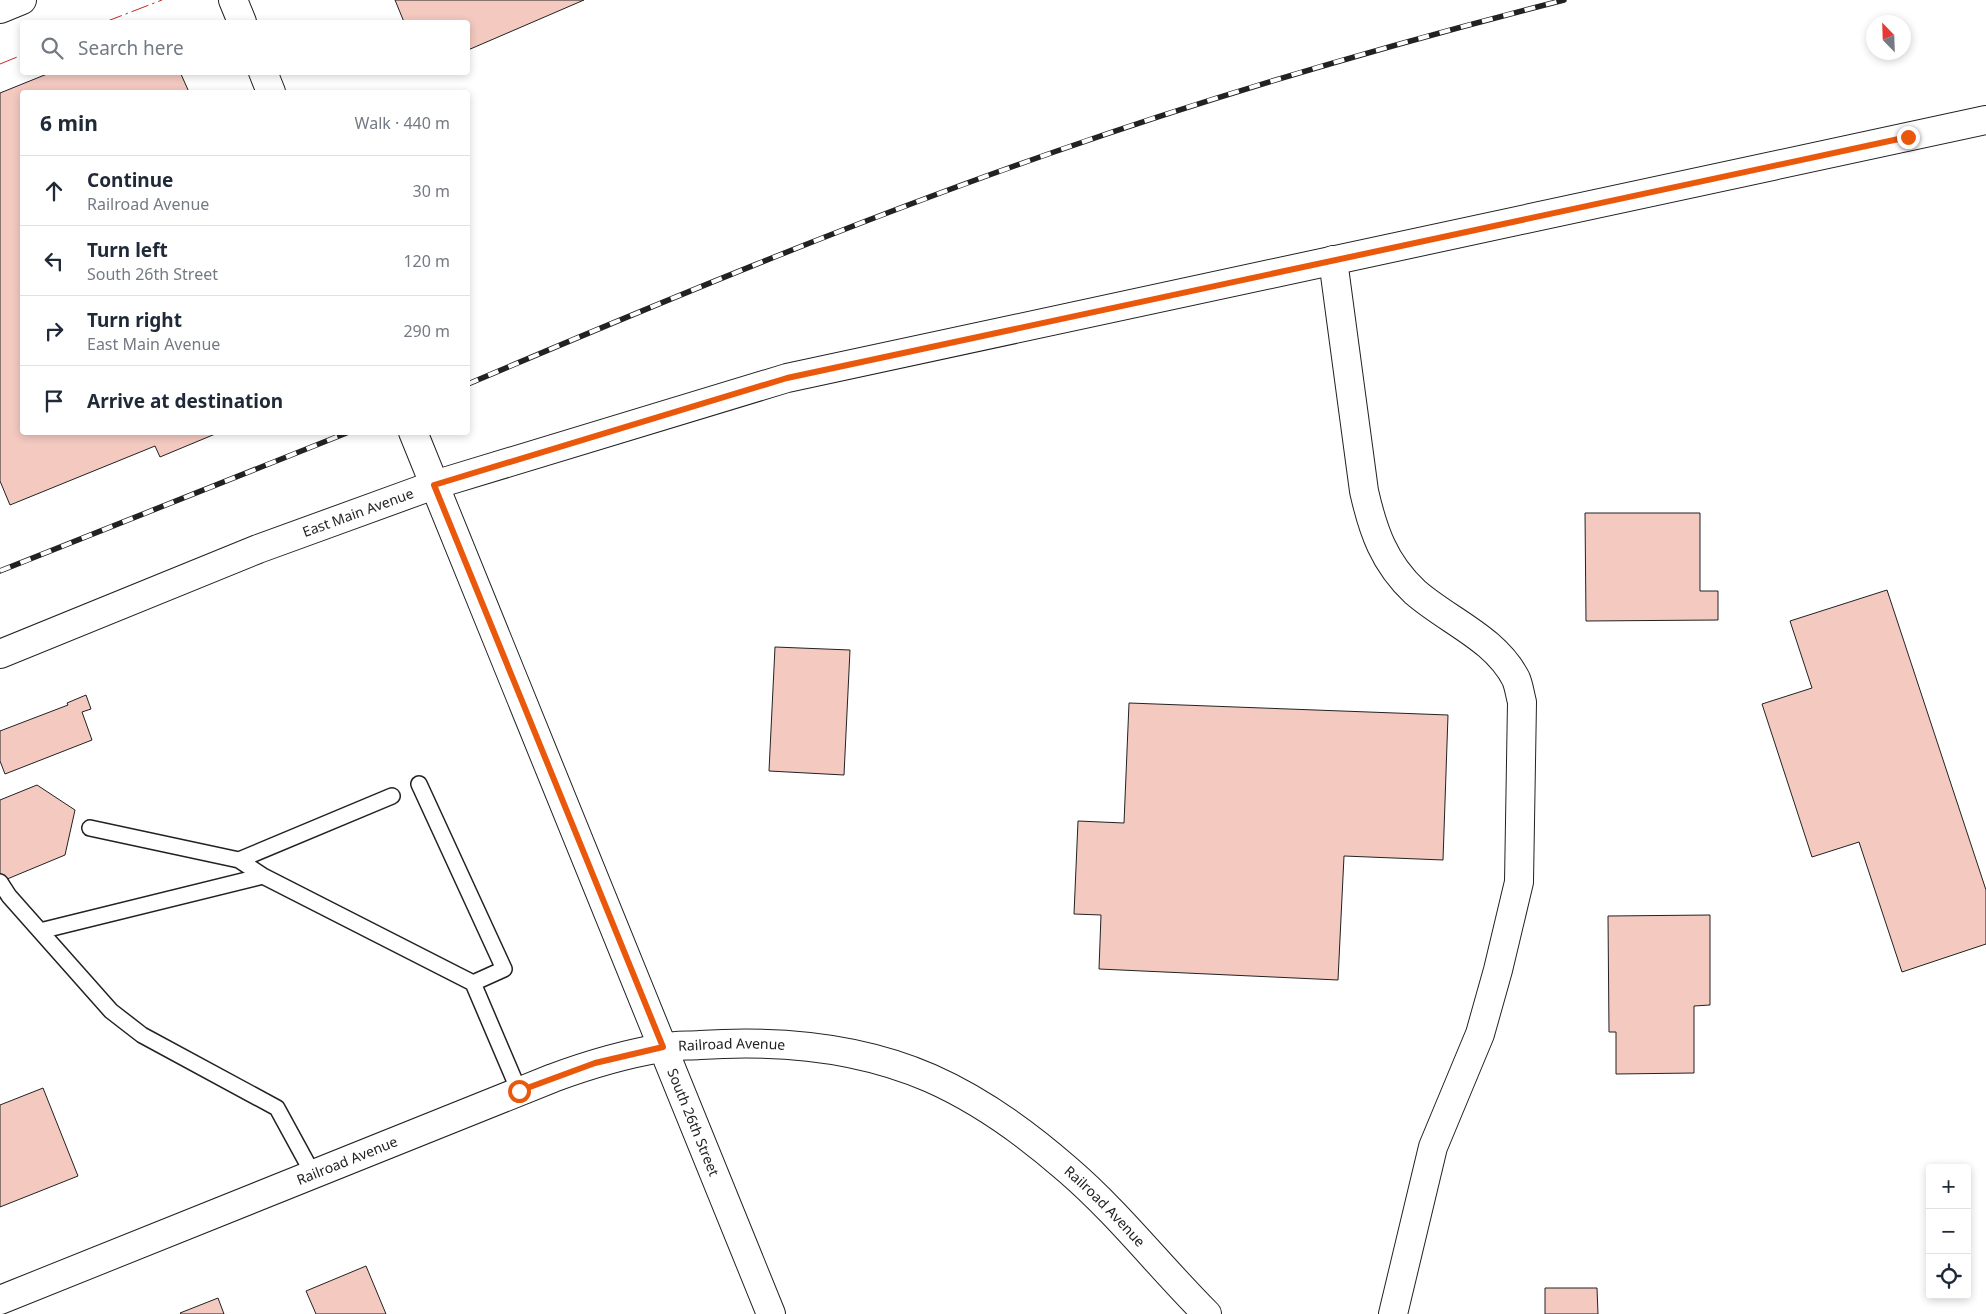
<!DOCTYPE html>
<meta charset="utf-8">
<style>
:root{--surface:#fff;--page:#f2f2f3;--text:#1f2937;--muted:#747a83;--line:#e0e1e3}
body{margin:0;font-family:"Noto Sans",sans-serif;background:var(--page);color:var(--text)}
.controls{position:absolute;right:15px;bottom:15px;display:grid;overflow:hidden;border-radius:5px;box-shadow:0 2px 8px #0003}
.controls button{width:45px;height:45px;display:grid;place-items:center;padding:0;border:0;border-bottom:1px solid var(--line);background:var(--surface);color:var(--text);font:25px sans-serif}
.compass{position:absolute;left:1866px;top:15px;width:45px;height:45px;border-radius:50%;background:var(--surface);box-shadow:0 2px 8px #0003;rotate:337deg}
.stop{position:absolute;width:15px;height:15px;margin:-11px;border:4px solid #ea580c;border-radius:50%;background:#fff}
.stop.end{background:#ea580c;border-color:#fff;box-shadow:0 1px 5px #0008}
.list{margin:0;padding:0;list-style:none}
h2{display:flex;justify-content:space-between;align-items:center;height:65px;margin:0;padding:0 20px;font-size:21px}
h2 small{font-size:16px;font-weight:400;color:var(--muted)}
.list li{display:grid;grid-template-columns:32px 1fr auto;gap:15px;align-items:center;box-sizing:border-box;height:70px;padding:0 20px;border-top:1px solid var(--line)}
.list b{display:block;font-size:19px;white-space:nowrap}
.list p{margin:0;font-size:16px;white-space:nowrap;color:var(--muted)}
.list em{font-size:16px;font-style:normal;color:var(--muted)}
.icon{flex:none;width:28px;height:28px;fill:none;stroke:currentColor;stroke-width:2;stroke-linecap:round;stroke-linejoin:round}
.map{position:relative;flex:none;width:1986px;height:1314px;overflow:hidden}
.search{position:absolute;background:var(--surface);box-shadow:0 2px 8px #0003;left:20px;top:20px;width:450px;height:55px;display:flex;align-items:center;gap:12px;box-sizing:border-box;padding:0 18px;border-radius:5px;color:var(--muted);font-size:19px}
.panel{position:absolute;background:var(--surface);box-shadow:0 2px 8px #0003;left:20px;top:90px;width:450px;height:345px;border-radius:5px}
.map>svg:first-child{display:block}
.building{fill:#f3c9c0;stroke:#222}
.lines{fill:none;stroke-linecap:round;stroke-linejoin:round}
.lane-casing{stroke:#222;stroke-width:18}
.street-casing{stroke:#222;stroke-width:30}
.secondary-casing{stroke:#222;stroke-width:30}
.primary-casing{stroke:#222;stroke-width:30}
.lane{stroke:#fff;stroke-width:15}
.street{stroke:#fff;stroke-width:28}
.secondary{stroke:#fff;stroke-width:28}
.primary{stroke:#fff;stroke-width:28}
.rail-casing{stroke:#222;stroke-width:5.5}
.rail{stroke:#fff;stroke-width:4;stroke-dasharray:11;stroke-linecap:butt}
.power{stroke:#c62828;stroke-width:1;stroke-dasharray:18 4 2.5 4;stroke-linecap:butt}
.route{stroke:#ea580c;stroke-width:6}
.labels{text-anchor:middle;stroke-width:4;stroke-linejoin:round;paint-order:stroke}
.street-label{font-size:14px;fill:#222;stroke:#fff}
</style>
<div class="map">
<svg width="1986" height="1314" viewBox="0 0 1986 1314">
<rect width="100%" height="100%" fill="#fff"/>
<path class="building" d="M395,0H584L468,50V22H404Z
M52,72H180L189,92H22V432H220L160,457L155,446L10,505L0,481V93Z
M1585,513H1700V591H1718V620L1586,621Z
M1887,590L1986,890V944L1902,972L1859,842L1812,857L1762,704L1812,688L1790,621Z
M775,647L850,650L844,775L769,771Z
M86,695L91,709L82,712L92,740L5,774L0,761V731L68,705L67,703Z
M1129,703L1448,715L1443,860L1344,856L1338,980L1099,969L1101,915L1074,914L1078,821L1124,823Z
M37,785L75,810L65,855L0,882V800Z
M1710,915V1005L1694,1006V1073L1616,1074V1032H1609L1608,916Z
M43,1088L78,1176L0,1207V1105Z
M366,1266L386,1314H316L306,1291Z
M1545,1288H1597L1598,1314H1545Z
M218,1298L224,1314H181L180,1313Z"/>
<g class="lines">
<defs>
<path id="lane" d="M419,784L504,969L473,983
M90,828L239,860L263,876L473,983L519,1091
M239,860L392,796
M0,882L9,896L111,1011L142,1035L277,1108L313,1174
M40,931L263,876"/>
<g id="street">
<path d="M1333,260L1364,491C1373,531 1384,563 1415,592C1448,621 1495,638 1516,679C1519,686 1520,695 1522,702L1519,882L1498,970L1480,1034L1433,1147L1393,1314"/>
<path id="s1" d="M0,1300L553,1078C588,1065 625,1054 662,1048C674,1045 687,1046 700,1045C776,1040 859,1047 930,1078C980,1100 1027,1134 1068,1170C1118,1213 1160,1267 1207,1314"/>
</g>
<g id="secondary">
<path d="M233,0L242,22"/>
<path d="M0,9L22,0"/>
<path d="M263,72L271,92"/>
<path id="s2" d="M413,432L771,1314"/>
</g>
<g id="primary">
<path id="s3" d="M0,654L258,549L434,485L787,378L1986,120"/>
</g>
</defs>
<use href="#lane" class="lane-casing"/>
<use href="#street" class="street-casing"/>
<use href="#secondary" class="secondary-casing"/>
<use href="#primary" class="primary-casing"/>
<use href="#lane" class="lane"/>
<use href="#street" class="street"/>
<use href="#secondary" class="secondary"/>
<use href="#primary" class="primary"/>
<defs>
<path id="rail" d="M468,384C661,302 856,221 1054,152C1222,93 1392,44 1564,0
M0,571L349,432"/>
</defs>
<use href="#rail" class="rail-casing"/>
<use href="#rail" class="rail"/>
<path class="power" d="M105,22L162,0
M0,64L22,55"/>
</g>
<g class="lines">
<path class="route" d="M519,1091L595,1063L663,1047L434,485L787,378L1908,137"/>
</g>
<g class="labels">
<g class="street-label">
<text dy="5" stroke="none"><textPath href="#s3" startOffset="385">East Main Avenue</textPath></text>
<text dy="5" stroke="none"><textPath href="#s1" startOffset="779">Railroad Avenue</textPath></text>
<text dy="5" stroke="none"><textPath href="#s2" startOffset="745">South 26th Street</textPath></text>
<text dy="5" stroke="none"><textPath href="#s1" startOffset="374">Railroad Avenue</textPath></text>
<text dy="5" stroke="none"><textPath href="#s1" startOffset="1200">Railroad Avenue</textPath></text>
</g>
</g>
</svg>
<div class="controls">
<button>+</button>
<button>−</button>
<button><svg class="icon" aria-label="locate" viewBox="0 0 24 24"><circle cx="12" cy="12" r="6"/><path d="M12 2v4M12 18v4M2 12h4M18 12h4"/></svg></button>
</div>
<svg class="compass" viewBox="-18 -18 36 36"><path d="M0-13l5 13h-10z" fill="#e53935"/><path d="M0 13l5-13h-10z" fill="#747a83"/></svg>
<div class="stop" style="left:519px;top:1091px"></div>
<div class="stop end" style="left:1908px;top:137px"></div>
<div class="search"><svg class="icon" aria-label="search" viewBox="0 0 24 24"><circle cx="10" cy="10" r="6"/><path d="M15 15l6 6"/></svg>Search here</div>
<section class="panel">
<h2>6 min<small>Walk · 440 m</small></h2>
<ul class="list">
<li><svg class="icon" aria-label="ahead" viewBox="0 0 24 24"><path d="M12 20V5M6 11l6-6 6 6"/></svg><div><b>Continue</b><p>Railroad Avenue</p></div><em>30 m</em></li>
<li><svg class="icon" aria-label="left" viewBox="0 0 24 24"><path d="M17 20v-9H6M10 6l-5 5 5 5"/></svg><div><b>Turn left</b><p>South 26th Street</p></div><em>120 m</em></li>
<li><svg class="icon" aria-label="right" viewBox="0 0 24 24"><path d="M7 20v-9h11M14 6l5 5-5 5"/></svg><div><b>Turn right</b><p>East Main Avenue</p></div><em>290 m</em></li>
<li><svg class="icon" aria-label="arrive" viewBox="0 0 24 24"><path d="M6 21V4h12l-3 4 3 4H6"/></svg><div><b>Arrive at destination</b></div></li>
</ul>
</section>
</div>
